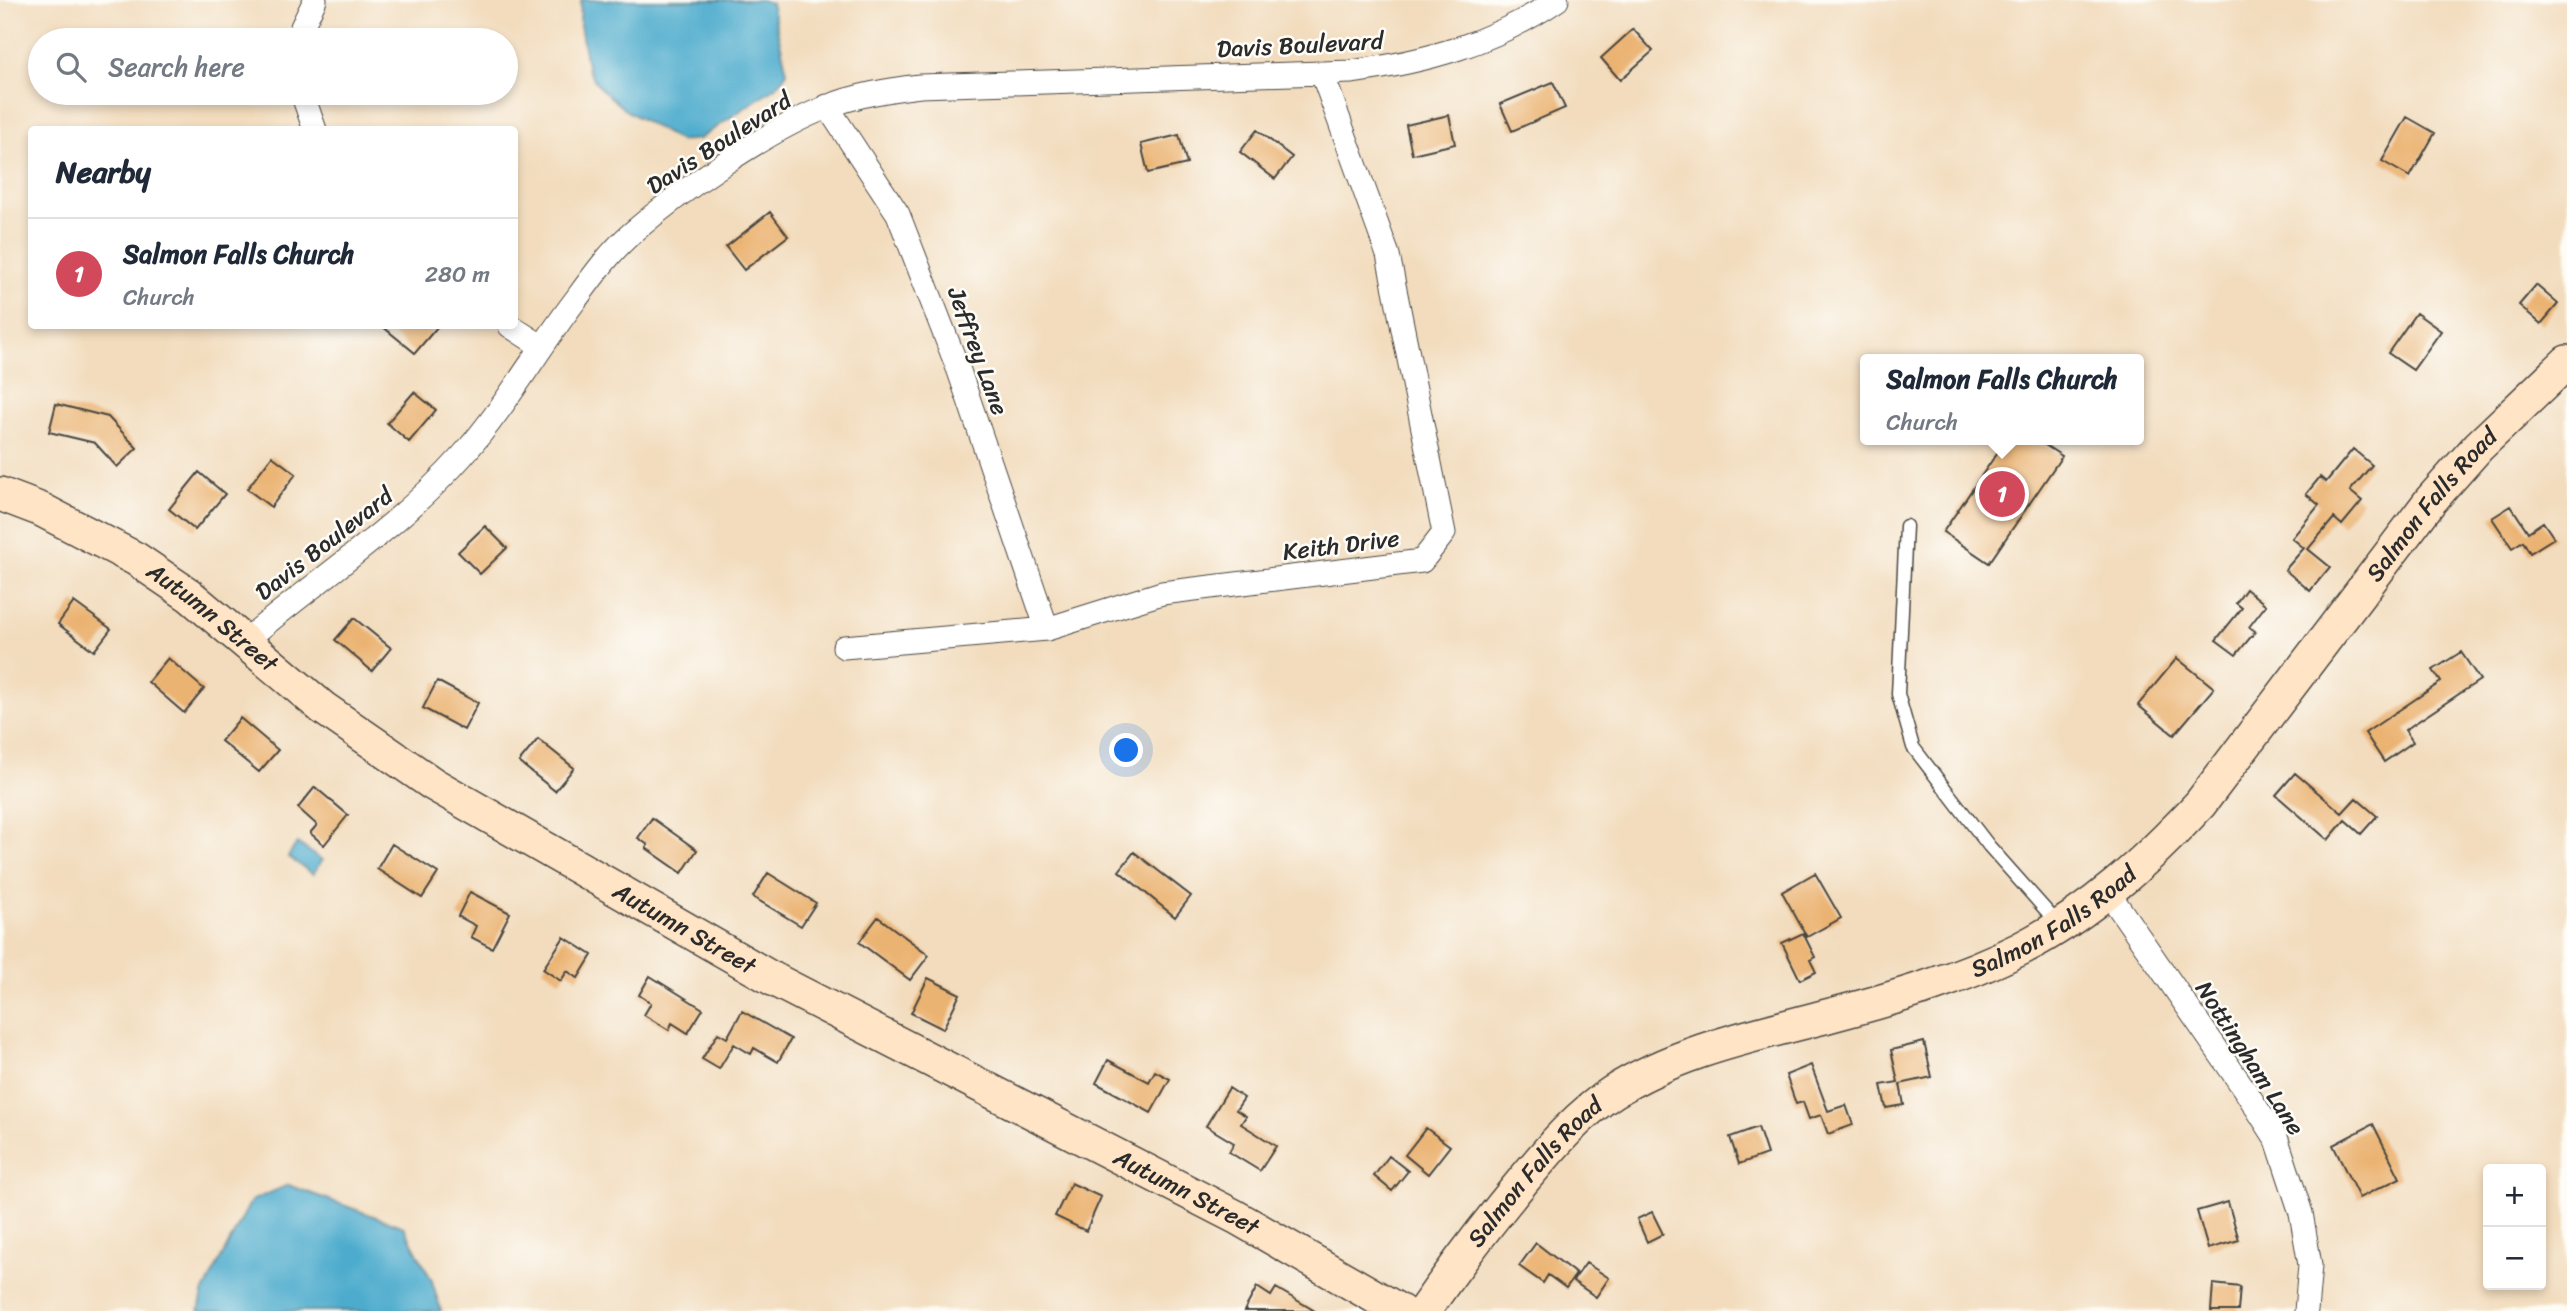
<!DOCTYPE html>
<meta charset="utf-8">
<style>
:root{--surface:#fff;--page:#f6f6f7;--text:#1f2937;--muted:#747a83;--line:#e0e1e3;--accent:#d1495b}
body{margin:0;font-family:Sriracha,sans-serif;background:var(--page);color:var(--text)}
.controls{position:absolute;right:21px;bottom:21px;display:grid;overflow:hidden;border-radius:7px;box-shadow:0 4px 10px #0003}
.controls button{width:63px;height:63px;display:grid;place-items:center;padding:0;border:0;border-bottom:2px solid var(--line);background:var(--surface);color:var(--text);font:35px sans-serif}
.you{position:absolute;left:1127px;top:751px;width:24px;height:24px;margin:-18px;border:5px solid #fff;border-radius:50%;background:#1a73e8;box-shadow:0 0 0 10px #1a73e833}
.badge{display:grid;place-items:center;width:46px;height:46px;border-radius:50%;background:var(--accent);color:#fff;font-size:23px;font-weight:700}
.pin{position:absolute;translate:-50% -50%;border:4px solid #fff;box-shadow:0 2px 7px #0006}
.popup{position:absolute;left:1860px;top:354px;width:284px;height:91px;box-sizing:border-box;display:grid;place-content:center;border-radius:7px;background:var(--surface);filter:drop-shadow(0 2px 5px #0005);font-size:23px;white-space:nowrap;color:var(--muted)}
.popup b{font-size:26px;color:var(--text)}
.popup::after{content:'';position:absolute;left:50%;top:100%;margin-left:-14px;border:14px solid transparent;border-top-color:var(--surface)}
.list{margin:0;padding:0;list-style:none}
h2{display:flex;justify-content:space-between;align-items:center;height:91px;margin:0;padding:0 28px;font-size:30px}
h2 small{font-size:23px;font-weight:400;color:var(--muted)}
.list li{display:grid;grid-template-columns:46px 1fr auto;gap:21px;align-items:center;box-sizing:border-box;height:112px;padding:0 28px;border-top:2px solid var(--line)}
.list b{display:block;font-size:26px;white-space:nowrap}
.list p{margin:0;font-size:23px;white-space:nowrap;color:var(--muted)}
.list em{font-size:23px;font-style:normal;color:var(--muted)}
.icon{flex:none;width:38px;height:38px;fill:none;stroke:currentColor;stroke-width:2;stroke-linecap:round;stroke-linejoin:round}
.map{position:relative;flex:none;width:2567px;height:1311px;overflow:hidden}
.search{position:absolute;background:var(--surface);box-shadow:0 4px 10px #0003;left:28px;top:28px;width:490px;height:77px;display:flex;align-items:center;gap:18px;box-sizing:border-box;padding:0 24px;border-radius:38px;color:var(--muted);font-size:26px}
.panel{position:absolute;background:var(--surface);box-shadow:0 4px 10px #0003;left:28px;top:126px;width:490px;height:203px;border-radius:7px}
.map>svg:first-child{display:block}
.water{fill:#4eaccd;stroke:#3c6c7c;stroke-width:2}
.building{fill:#ebb372}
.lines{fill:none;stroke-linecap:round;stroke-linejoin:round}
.lane-casing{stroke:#494641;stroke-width:15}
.street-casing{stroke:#494641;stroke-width:25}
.secondary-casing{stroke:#494641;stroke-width:36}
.lane{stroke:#fff;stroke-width:12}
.street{stroke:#fff;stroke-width:23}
.secondary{stroke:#ffe4c6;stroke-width:33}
.labels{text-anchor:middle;stroke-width:5;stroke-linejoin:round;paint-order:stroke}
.street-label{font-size:24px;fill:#2b2b2b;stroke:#fdfcf7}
</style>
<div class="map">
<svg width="2567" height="1311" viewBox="0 0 2567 1311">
<rect width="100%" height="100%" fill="#fdfcf7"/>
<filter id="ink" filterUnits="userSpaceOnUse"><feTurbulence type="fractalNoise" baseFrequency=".0143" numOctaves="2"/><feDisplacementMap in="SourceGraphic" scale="14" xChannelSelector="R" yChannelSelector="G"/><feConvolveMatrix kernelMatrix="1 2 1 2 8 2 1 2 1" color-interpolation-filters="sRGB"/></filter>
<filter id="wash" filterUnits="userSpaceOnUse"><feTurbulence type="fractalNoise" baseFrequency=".00686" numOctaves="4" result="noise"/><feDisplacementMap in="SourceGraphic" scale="28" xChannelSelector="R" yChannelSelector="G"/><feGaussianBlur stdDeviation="1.57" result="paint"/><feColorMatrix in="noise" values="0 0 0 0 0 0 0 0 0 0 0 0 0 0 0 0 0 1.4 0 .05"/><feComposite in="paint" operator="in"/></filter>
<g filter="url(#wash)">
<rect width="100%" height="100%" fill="#f2dcbd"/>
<path class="water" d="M581,0H761L771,3L787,72L778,85L699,139L680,141L625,110L600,88L588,71L580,25Z
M297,843L322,860L313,874L288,857Z
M288,1185L404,1227L432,1281L441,1311H199L203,1293L251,1201Z"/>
<g id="blocks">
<path class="building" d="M1633,29L1653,51L1620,80L1601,58Z
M1553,82L1565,108L1512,131L1500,104Z
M1449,115L1455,144L1412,154L1406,125Z
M2407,117L2435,133L2410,177L2382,161Z
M1257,130L1292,157L1275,179L1240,152Z
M1179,135L1187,164L1148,173L1141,144Z
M770,212L788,236L744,270L726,247Z
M2536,285L2558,304L2541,324L2519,305Z
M2416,313L2441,331L2413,370L2388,353Z
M382,326H438L415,353Z
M414,392L436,410L409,442L387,423Z
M56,404L108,417L137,448L117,467L95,443L49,432Z
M2006,440H2037L2062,456L1989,563L1943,532Z
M2353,449L2372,465L2350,491L2362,501L2342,525L2334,518L2308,549L2330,567L2310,591L2285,570L2304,548L2292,538L2319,505L2306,494L2320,477L2326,482Z
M272,456L296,474L271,507L247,489Z
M199,472L225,494L195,530L169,509Z
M2511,506L2528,532L2543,522L2554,538L2530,553L2523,541L2512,548L2492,518Z
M485,526L507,548L480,574L458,552Z
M2246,589L2266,605L2249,627L2255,632L2236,655L2216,640L2242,608L2236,603Z
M74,602L111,629L94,651L58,624Z
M354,618L391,648L372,671L335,640Z
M2461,652L2480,680L2405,730L2413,742L2384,762L2365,733L2441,682L2433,670Z
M168,658L204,689L184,713L148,682Z
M2177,658L2214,688L2174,735L2138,705Z
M437,681L478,703L464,730L423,708Z
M240,718L278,750L259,772L221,741Z
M538,739L574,768L555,791L519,762Z
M2295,773L2342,813L2356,798L2377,816L2361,834L2345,820L2328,840L2276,795Z
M315,787L348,815L324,845L310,833L317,825L298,808Z
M652,818L697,850L682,873L646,848L648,845L638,838Z
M392,844L438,873L422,898L377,869Z
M1134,852L1191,896L1175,917L1119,871Z
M768,873L816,903L801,926L753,897Z
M1815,873L1841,918L1807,937L1782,892Z
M470,892L510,913L492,948L471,937L476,926L458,916Z
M878,917L929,955L910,980L859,942Z
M1803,933L1815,957L1810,960L1816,972L1800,980L1782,943Z
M564,937L592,955L578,978L567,971L561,981L543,969Z
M650,976L703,1009L688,1033L672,1023L669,1030L644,1015L651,1003L639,995Z
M928,978L960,994L943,1029L911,1013Z
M742,1011L791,1039L778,1062L754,1048L751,1054L734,1044L719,1069L702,1059L718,1033L727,1038Z
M1924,1042L1932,1077L1900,1084L1904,1105L1886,1108L1881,1085L1898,1082L1891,1050Z
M1108,1060L1149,1082L1155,1071L1170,1079L1151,1113L1096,1083Z
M1811,1065L1828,1111L1846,1105L1853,1125L1828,1134L1821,1115L1809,1119L1803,1102L1796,1104L1786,1075Z
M1229,1088L1244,1098L1236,1110L1246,1116L1241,1124L1276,1146L1260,1171L1229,1152L1234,1143L1206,1126Z
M2373,1124L2400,1178L2359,1198L2333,1145Z
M1758,1127L1767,1154L1739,1164L1730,1137Z
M1426,1128L1450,1146L1428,1174L1405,1155Z
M1389,1156L1408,1171L1392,1191L1374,1176Z
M1071,1183L1101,1197L1086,1231L1055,1216Z
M2228,1202L2239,1240L2208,1249L2197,1211Z
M1652,1212L1663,1234L1647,1242L1637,1219Z
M1536,1243L1576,1274L1566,1288L1548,1275L1543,1283L1519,1266Z
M1586,1263L1609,1278L1596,1297L1573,1281Z
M2213,1284L2240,1287L2238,1311H2211Z
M1257,1287L1271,1296L1276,1288L1315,1311H1244Z"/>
</g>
</g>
<g filter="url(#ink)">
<use href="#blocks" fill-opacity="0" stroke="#494641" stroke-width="2"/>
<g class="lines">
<defs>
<path id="lane" d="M1906,526L1898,694L1913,747L1989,846L2059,925"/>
<path id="street" d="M299,40L302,27L315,0
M302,93L315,130
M827,106L898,214L959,371L1047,629
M510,326L541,346
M245,641C318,579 398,528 462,456C506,407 537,350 577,298C593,276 611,251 632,233C683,189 764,132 827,107C856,95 888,90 920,86L1351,72C1425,62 1494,43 1557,0
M844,647L1047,629L1162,593L1422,561L1444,533L1388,255L1322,73
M2108,892L2247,1093L2277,1140L2301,1213L2310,1265L2306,1311"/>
<g id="secondary">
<path id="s1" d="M0,494L42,510L136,559L189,595L323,708L433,784L771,978L1236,1217L1400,1311"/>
<path id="s2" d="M1424,1311C1456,1265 1490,1220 1526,1177C1552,1146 1579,1114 1613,1092C1679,1050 1757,1035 1831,1015C1896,998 1960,979 2020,949C2089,914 2148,860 2200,804L2431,500L2478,447L2567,362"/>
</g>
</defs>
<use href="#lane" class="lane-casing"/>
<use href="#street" class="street-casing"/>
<use href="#secondary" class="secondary-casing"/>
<use href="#lane" class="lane"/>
<use href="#street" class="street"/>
<use href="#secondary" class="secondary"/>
</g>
</g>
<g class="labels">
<g class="street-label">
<text transform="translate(1300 45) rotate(-3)" y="8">Davis Boulevard</text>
<text transform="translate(719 143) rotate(-33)" y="8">Davis Boulevard</text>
<text transform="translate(978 351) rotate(70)" y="8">Jeffrey Lane</text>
<text dy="8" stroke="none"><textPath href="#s2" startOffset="1334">Salmon Falls Road</textPath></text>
<text transform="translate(324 544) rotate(-38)" y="8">Davis Boulevard</text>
<text transform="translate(1341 545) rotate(-7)" y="8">Keith Drive</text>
<text dy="8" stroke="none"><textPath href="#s1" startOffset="247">Autumn Street</textPath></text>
<text dy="8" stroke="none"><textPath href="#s2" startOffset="766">Salmon Falls Road</textPath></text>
<text dy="8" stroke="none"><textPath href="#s1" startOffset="814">Autumn Street</textPath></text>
<text transform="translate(2250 1058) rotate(57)" y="8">Nottingham Lane</text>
<text dy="8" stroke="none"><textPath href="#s2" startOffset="178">Salmon Falls Road</textPath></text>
<text dy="8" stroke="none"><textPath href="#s1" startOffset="1381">Autumn Street</textPath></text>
</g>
</g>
</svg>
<div class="controls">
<button>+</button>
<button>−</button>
</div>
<div class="you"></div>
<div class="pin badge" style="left:2002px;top:494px">1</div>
<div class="popup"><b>Salmon Falls Church</b>Church</div>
<div class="search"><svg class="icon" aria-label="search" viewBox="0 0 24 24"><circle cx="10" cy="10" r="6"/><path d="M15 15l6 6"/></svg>Search here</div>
<section class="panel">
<h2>Nearby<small></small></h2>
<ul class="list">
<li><span class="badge">1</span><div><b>Salmon Falls Church</b><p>Church</p></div><em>280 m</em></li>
</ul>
</section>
</div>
